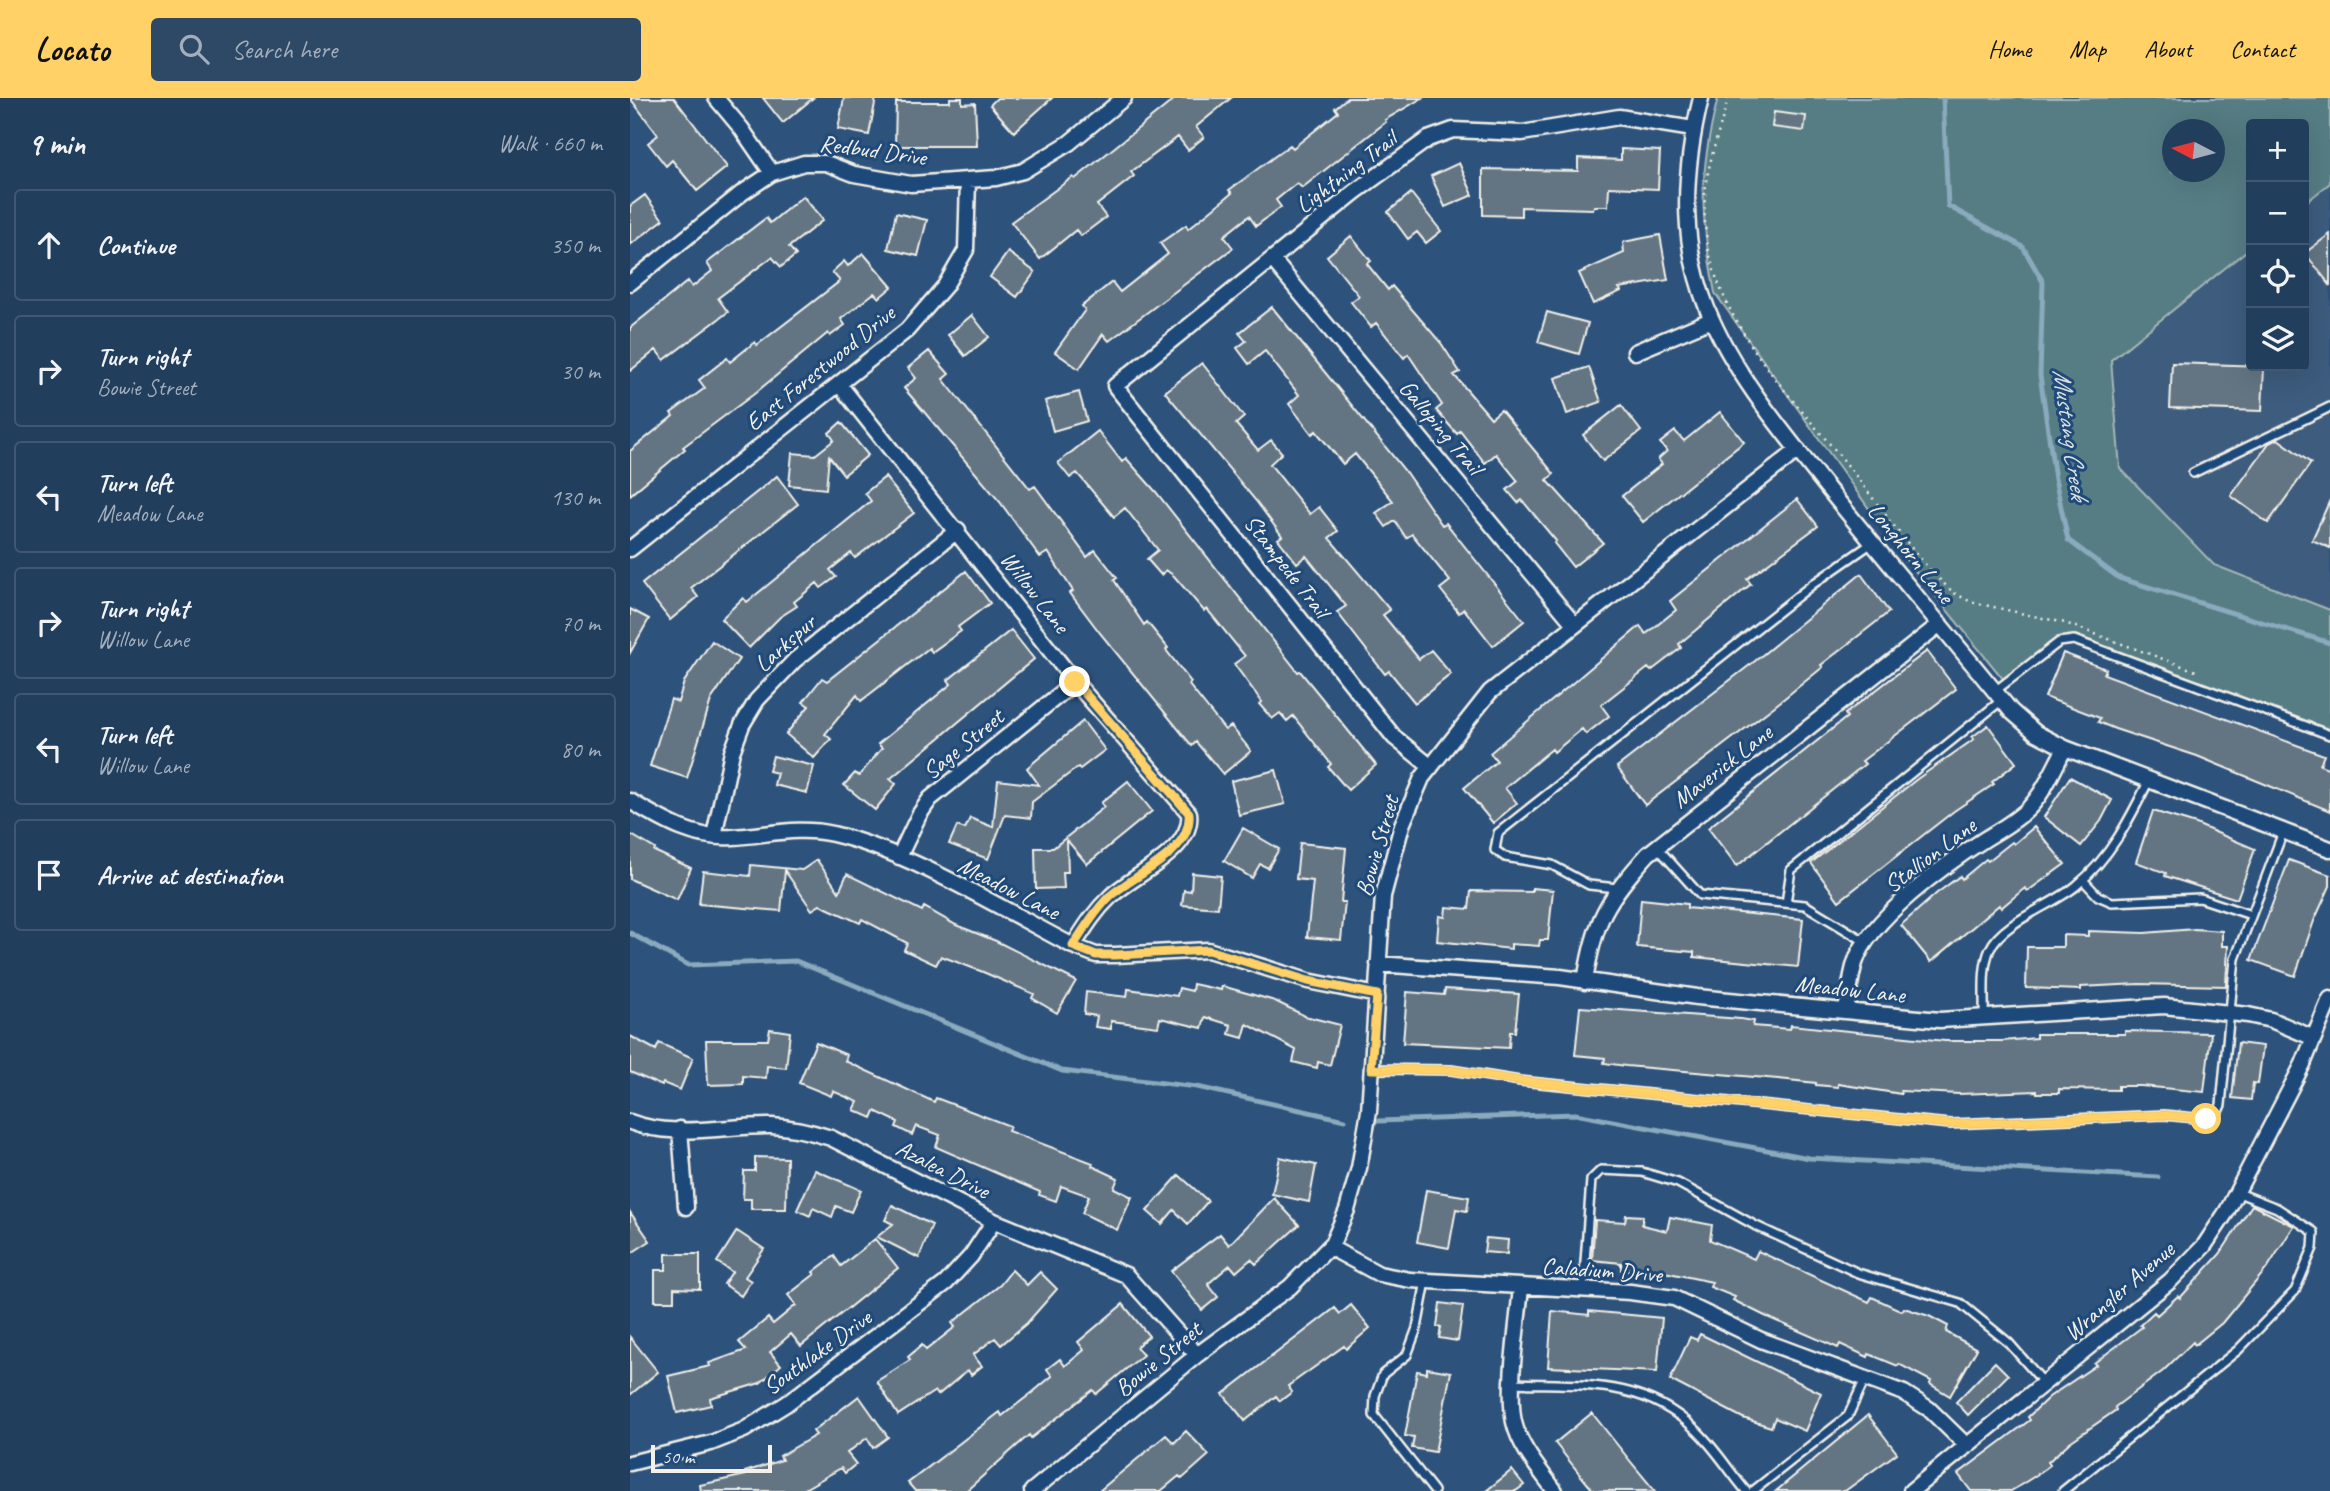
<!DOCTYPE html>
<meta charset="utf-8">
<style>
:root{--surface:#223e5d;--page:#2e4966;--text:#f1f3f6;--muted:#a2aebc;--line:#3f5772;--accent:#ffd166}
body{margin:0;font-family:Caveat,sans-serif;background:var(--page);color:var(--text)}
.controls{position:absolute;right:21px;top:21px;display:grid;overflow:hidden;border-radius:7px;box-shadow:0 7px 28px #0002}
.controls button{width:63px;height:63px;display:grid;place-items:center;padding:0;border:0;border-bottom:2px solid var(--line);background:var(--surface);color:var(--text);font:35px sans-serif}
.compass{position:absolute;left:1532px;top:21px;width:63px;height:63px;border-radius:50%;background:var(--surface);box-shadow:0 7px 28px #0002;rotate:276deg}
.scale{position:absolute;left:21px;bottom:18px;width:121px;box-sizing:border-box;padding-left:7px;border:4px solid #f4f1e8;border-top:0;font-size:19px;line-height:24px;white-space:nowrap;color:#f4f1e8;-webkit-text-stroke:5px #1f4a7a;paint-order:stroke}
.stop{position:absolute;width:21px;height:21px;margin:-16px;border:5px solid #ffd166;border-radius:50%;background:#fff}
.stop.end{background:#ffd166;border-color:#fff;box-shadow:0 2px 7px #0008}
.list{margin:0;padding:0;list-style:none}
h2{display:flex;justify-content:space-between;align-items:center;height:91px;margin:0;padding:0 28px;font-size:30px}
h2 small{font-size:23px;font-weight:400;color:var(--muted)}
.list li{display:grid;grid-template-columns:46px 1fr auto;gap:21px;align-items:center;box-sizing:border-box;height:112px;margin:0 14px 14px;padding:0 14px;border:2px solid var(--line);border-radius:7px}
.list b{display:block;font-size:26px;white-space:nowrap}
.list p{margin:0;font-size:23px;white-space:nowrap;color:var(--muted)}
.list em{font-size:23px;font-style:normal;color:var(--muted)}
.icon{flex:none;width:38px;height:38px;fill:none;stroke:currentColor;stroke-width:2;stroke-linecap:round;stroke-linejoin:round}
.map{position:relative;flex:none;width:1700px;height:1393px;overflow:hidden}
header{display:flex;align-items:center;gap:42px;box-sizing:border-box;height:98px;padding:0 35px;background:var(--accent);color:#111}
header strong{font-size:33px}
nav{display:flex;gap:38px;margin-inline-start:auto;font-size:24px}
.search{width:490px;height:63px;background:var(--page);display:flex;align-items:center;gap:18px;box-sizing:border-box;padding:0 24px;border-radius:7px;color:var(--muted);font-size:26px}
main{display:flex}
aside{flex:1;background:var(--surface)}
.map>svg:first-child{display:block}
.built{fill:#3e5c7e}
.green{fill:#577d84;stroke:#a6b7b6;stroke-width:2;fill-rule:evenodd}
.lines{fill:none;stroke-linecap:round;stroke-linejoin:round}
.stream{stroke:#8aaabd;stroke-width:5}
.building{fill:#647483;stroke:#f4f1e8;stroke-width:2}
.service-casing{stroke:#f4f1e8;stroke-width:12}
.minor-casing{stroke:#f4f1e8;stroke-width:19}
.path{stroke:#f4f1e8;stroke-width:2.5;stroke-dasharray:2 5;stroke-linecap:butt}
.service{stroke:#1f4a7a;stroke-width:7}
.minor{stroke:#1f4a7a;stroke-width:14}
.route{stroke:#ffd166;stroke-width:9}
.labels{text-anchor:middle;stroke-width:6;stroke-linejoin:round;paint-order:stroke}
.street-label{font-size:24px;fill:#f4f1e8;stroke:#1f4a7a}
.water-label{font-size:26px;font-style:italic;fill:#dadfdd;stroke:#1f4a7a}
</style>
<header>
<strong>Locato</strong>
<div class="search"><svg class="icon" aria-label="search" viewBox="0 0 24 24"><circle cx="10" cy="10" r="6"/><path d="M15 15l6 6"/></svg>Search here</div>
<nav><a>Home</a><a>Map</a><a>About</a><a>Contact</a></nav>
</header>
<main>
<aside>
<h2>9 min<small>Walk · 660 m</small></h2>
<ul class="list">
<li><svg class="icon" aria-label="ahead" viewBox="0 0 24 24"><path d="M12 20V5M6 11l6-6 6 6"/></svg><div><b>Continue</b></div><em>350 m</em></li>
<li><svg class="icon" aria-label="right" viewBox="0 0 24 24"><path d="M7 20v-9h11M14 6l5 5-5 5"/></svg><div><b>Turn right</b><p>Bowie Street</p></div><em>30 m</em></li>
<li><svg class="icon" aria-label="left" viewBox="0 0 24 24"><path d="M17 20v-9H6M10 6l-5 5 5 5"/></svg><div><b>Turn left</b><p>Meadow Lane</p></div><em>130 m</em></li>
<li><svg class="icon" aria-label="right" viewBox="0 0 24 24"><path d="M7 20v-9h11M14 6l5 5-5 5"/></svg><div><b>Turn right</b><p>Willow Lane</p></div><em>70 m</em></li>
<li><svg class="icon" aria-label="left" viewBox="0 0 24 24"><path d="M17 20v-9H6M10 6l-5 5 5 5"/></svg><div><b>Turn left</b><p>Willow Lane</p></div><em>80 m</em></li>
<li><svg class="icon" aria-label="arrive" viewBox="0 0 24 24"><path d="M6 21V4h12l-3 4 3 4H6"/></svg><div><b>Arrive at destination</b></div></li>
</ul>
</aside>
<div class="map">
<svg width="1700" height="1393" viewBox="0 0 1700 1393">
<rect width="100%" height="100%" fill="#2d527c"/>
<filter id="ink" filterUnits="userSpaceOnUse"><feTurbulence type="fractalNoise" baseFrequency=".0143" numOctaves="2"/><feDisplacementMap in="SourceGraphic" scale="14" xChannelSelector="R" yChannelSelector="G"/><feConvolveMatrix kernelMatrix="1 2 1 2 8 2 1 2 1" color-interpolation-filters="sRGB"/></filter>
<g filter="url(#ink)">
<path class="built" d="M1700,85V512L1584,467L1490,370L1481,261L1621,149V268H1674V106Z"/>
<path class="green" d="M1088,0H1700V85L1674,106V26H1621V149L1481,262L1490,370L1584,467L1700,512V634L1430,538L1378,587L1272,457L1085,195C1070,118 1068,77 1088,0ZM1542,32H1584V74H1542Z"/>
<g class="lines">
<path class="stream" d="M1313,0L1318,108L1393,149L1413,184L1410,277L1425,381L1438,442L1489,480L1700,545
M0,835L58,867L166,863L432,973L567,989L715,1022
M749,1023L945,1016L1179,1060L1528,1079"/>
</g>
<path class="building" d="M0,0H44L97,69L67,93L42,62L36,68L18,45L28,37Z
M133,0H183L153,25Z
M214,0H246L239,37L208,31Z
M320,0H332V6L345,5L347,48H265L266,4H320Z
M367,0H422L384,34L360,7Z
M546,0H601L566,29L574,39L558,52L548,39L501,74L504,78L467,107L476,119L451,138L446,132L410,161L381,124L443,79L445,81Z
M717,0H792L755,22L756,24L672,90L667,85L646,102L651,109L626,128L619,118L594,138L603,150L479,243L473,236L449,271L425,254L455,212L452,208L482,184L490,194L538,156L530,145L556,127L558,131L602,95L599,92L660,47L663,50L708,14L705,10Z
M1144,14L1176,18L1174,33L1142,29Z
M991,51L1030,53L1028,91L979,89L978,108H964L963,111L891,109V118L853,117V71L948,73V60L991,62Z
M829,65L843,97L815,109L801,78Z
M781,95L811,133L796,145L787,134L778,141L758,114Z
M15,97L33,122L0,147V108Z
M173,98L193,122L159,149L166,157L151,169L142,159L88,200L98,214L34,262L26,252L0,273V230L58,183L62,189L82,173L77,165L136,120L140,125Z
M266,115L297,122L288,158L258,151Z
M1700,136V187L1675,155Z
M1030,137L1038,182L989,190L991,193L963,206L949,175L994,155L993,144Z
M721,138L741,163L737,166L758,192L762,188L811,245L830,274L824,277L861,320L871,312L924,376L917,382L973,445L943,469L924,445L926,443L892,402L888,405L877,392L888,383L866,356L855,365L830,333L827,336L806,312L812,307L778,256L774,260L746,225L741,229L721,204L729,198L697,158Z
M378,154L405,174L387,199L360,179Z
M233,155L262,189L249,200L244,195L211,221L215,227L200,238L198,235L124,296L53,349L55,351L0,397V353L43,318L41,315L75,290L69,282L97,260L100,264L125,244L127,247L210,183L202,174L214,163L218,168Z
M642,209L775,373L812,427L816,425L894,523L863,548L834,511L829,515L810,491L820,483L782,436L776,440L765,423L756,429L746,415L763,403L725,356L713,366L686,333L682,336L659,306L669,297L635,253L619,266L607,250L616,243L609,235Z
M917,214L958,225L949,256L908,244Z
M342,217L359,239L335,258L318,237Z
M299,253L319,276L313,281L400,391L405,388L457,459L465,452L487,480L484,482L514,527L517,524L538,550L536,552L561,584L559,587L595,632L601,628L621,653L593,676L566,644L562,648L470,535L440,495L443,493L418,454L410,459L370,404L274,290L286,280L278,270Z
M572,265L614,319L606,326L628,352L641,342L652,355L640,366L680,416L689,409L708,433L699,440L760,512L753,517L789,561L801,552L821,576L785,605L759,573L755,576L707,514L716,508L676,458L667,465L648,441L652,438L626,403L535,294Z
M1542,265L1634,268L1632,313L1540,310Z
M959,269L971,304L937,316L925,280Z
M449,294L457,323L423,333L415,303Z
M991,307L1011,333L973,363L953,337Z
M1090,314L1114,344L1013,424L992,398L1032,366L1028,361L1037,353L1030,345L1045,333L1054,343Z
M211,324L238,357L214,377L199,358L196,391L159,387L162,355L185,357L204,342L199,335Z
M468,333L492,364L496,360L526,394L668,574L670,573L746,667L718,692L698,669L701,666L663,618L657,623L650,615L642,621L629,606L632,604L604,566L615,558L577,511L574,513L544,478L536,472L531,477L517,461L528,452L495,410L484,419L447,375L440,380L428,365Z
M1648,341L1681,365L1638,425L1601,398L1639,345Z
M147,378L168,406L61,490L68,499L40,522L12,486Z
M255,379L284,415L225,460L221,455L200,472L206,479L191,490L187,485L164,504L167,508L150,519L119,550L91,521L113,500L117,504L241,403L235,395Z
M1167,401L1188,428L1117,481L1121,486L1049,546L1051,550L1021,573L1018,570L971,607L979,618L956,636L952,631L924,654L922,651L875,690L887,705L863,725L834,690L867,663L860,655L1010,528L1016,536L1046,512L1040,503Z
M1700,402V450L1682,442Z
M336,473L360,505L328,529L331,533L302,554L299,550L231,603L227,597L195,636L201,641L184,660L156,636L179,608L173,604L192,580L197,583Z
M1231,476L1259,514L1191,567L1193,569L1146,607L1015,707L987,669L1125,563Z
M0,511L19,521L0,555Z
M381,532L404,561L260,681L266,686L245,712L214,687L225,675L229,678L252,650L248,646L321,586L318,582Z
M82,543L109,561L81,602L57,680L20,668L41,601L48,604L54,584Z
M1297,553L1326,591L1232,663L1235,666L1107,768L1078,730L1217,619L1215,616Z
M1433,555L1476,571L1474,576L1694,657L1690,667L1700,671V713L1567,658L1485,631L1468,624L1470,620L1415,599Z
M453,623L475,652L450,671L448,669L402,704L401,720L375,717L358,761L319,746L327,728L335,731L340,720L363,729L368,682L409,687L397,670Z
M1358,627L1386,665L1362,684L1364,686L1324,713L1209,803L1181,765L1287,681L1344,641L1342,639Z
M143,658L184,668L177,695L144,687L147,675L139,673Z
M646,672L655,706L609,717L601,683Z
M1440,679L1482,702L1471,723L1451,748L1414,719Z
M498,683L522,713L457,766L437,742L438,774H433L434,790L406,791L405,750H423L474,709L471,705Z
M1523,713L1566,726L1625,751L1607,801L1535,778L1536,775L1506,764Z
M1404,729L1435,766L1398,793L1395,790L1371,810L1369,807L1301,864L1271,827L1307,795L1330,778L1332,781L1356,761L1358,763L1382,744L1384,746Z
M613,730L649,751L638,770L630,766L622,780L594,763Z
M0,736L25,751L24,753L61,770L47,802L0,781Z
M670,745L716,750L711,804H715L711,842L677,839L683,783L666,781Z
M187,762L209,794L217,776L292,813L294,809L326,827L366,843L446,883L427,915L402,900L404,896L353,874L311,858L306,867L274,852L277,845L232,821L230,825L190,807L182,812L155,773L151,813L69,806L73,773L120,778L121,767L172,772Z
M1659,762L1700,777V788L1684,823L1665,878L1621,862Z
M562,775L591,778L588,810L552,807L554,792L561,793Z
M902,790L923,792L918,842H910L909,848L881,846V851L807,843L809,818L815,819L816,809L839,811L841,793L902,794Z
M1011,801L1057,806V810L1173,821L1168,869L1064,859V854L1007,849Z
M1565,831L1592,833V848H1598L1596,888L1509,886L1451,889V892L1396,890L1397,849H1433V837L1458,838V833L1514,835Z
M563,886L591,892L592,888L645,903L675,918L710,927L700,967L688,964L687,970L663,964L666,952L617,926L613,940L599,936L601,927L575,919L572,930L530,920L528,929L481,923V931L465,929L467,918L454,916L456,894L497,899L498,891L547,898L549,890L562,893Z
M815,891L889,896L885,934H880L879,950L773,945L777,894L814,897Z
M950,909L1111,921L1124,923L1123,928L1160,931L1161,927L1315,943H1372L1406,940V936H1495V933L1581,935L1574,994L1511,988H1488V992L1429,991V995H1407V993L1329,996L1271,993V996L1208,986V989L1186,987V985L1148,981L996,968L974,965L975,960L945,957Z
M140,931L160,934L156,970L137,968L136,980L113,978V986L78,987L76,942H138Z
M0,938L26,952L29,945L63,960L50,992L33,985L32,988L0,974Z
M186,944L217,957L215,963L304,1004L306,1000L380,1028L378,1033L463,1065L462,1068L488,1080L484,1090L502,1099L487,1132L452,1115L459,1098L431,1088L426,1103L409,1097L410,1094L306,1049L310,1037L286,1028L282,1037L266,1029L268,1024L245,1013L242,1020L224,1012L228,1004L203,993L201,998L169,985Z
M1608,945L1633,948L1628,986L1623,985L1621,1002L1602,1000Z
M125,1059L157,1060L156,1111H121V1101H113L114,1073H125Z
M650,1059L686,1067L679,1104L642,1096Z
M185,1072L231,1092L221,1114L206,1108L202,1119L183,1110L180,1118L167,1112Z
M549,1077L578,1103L558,1126L544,1112L532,1126L517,1113Z
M796,1092L839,1099L837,1113L826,1111L819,1150L787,1144Z
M644,1100L669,1127L626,1166L621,1161L606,1174L600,1167L578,1186L588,1199L572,1212L541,1173L590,1136L599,1147Z
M262,1107L302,1127L289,1160L247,1139L263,1126L255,1122Z
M1622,1107L1664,1128L1638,1169L1592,1225L1565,1247L1563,1244L1533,1273L1485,1309L1486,1312L1440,1344L1418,1364L1420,1367L1405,1378L1381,1393H1341L1328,1376L1400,1322L1398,1319L1419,1299L1466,1267L1464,1265L1512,1229L1510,1227L1524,1214L1527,1217L1548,1198L1550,1200L1590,1156Z
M0,1114L20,1143L0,1156Z
M996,1117L1013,1118L1012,1127L1037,1133L1040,1119L1082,1127L1080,1142L1124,1161L1128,1153L1239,1204L1242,1199L1272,1213L1274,1210L1299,1218L1318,1228L1316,1234L1347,1251L1320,1298L1300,1286L1301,1283L1269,1266L1268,1268L1239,1256L1238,1259L1210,1246L1208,1250L1135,1218L1103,1202L1105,1199L1080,1189L1082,1184L1015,1170L1014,1174L991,1172V1165L962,1162L965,1122L995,1124Z
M107,1133L134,1151L115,1179L121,1183L111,1198L94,1186L102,1174L87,1164Z
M856,1140L878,1142L877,1156L854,1154Z
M245,1141L268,1170L171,1248L161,1236L140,1254L151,1267L130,1285L80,1300L81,1307L47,1315L38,1278L80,1268L79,1265L116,1252L109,1244L138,1220L143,1226L166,1207L158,1197L185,1176L183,1174L204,1158L211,1168Z
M36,1156H70V1191L44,1190V1203H25V1172H36Z
M382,1172L397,1187L410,1174L427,1191L397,1225L371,1247L365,1240L343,1257L352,1268L341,1277L338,1272L308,1297L305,1293L268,1317L247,1283L280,1262L278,1259L292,1247L296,1252L325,1229L322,1225L370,1187Z
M810,1205L833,1208L828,1243L809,1240L811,1229H807Z
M493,1206L519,1238L506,1249L513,1257L466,1296L463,1292L401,1340L399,1337L336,1393H285L278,1385L370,1314L372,1318L403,1294L422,1278L417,1271L430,1261L435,1268L454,1252L448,1244Z
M721,1207L740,1230L716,1251L714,1248L658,1288L662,1294L650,1303L646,1298L615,1323L593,1296L705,1210L710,1216Z
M922,1213L959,1217V1213L1032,1220L1027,1274L918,1269Z
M1070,1236L1191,1295L1175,1333L1145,1320L1141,1329L1113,1320L1040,1282L1060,1239L1067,1242Z
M0,1239L28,1274L0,1297Z
M1365,1264L1378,1277L1338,1317L1326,1304Z
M797,1270L821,1274L805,1354L782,1350L784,1339L775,1338L787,1273L797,1275Z
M229,1298L258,1339L243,1350L237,1340L217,1355L226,1366L215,1375L211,1370L171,1393H71L70,1387L116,1377L115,1374L152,1362L150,1358L186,1337L183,1333Z
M962,1315L1001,1364L1025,1393H964L957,1385L925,1345Z
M1238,1317L1267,1355L1215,1393H1146Z
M556,1333L579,1357L552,1381L549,1378L531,1393H469L536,1337L544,1345Z
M882,1372L894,1387L886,1393H856Z"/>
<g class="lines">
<defs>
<path id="service" d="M1563,375L1700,309
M1365,593L1429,544L1444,542L1700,637
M1027,749L1070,797L1175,807L1236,844
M1453,782L1468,798L1482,804L1570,800L1621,817
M987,790L959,787L922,767L875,759L865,752L868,735L1183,486L1242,445
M1156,805L1161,772L1372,602
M1354,920C1355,899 1351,871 1360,851C1372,824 1423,807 1446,788C1480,760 1500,721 1519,682
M741,971L821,972L890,983L1320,1026L1534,1017L1576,1021L1586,1018L1591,1007L1605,861L1653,734
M796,1183L787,1230L777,1257L753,1276L745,1298L744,1317L804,1393
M953,1191L961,1082L971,1072L1012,1074L1048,1085L1126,1128L1228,1175L1330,1205L1379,1245L1414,1285
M883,1285C951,1288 1011,1280 1065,1331C1084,1348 1099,1373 1116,1393
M1123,1393L1218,1318L1235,1281
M1433,1393L1608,1252L1665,1193L1683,1150L1684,1134L1647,1110L1606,1094"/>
<path id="minor" d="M86,0L111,30L142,75
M1071,0C1027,181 1092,258 1199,392C1259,466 1321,539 1381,613L1406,635L1435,650L1700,751
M642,161L944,526
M0,185L112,95L142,75L174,65H196L224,76L281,86L366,80L393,73L439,45L494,0
M1005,254L1081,222
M209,286L445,584L559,715C564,753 504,776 480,799C464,814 454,831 443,848
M0,451L277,232L315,188L336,152L338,82
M801,669L764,639L485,288L725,94L798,41L823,32L892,35L989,19L1063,31
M0,703C32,722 64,742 103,739C138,737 168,728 203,736C280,754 372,811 443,848L466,857H486L578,852L678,883L747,897
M84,738L102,654L112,627L127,602L165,562L328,432
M269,759L289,717L300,701L445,584
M748,866L930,879L1067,899L1310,922L1534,908L1618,917L1641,922L1684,940
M955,884C964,822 977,802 1018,756L1310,526
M1216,913C1219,898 1220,881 1225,865C1238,822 1317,765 1355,741C1371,731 1386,723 1399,710C1415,693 1424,670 1435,650
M0,1024C44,1041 97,1027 142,1028C163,1029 182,1034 201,1040L364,1123L496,1177L567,1257
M50,1031L56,1109
M699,1149L749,1176L780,1182L1000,1194L1044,1200L1131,1242L1274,1295L1299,1311L1337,1348
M891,1189C888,1224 877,1291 884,1324C890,1350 910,1372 925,1393
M0,1365L81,1345L114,1332L156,1306L316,1185L341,1158L364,1123
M402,1393L567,1257L660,1189L702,1146L717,1112L729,1070L739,1013L753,798L772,727L792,680L860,594L1168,352
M1281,1393L1540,1183L1574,1148L1597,1113L1673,966L1700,901"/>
</defs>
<use href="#service" class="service-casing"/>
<use href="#minor" class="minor-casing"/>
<path class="path" d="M1098,0C1090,32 1077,66 1075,98C1067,206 1152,288 1215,364C1247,404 1287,463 1324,495L1341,504L1435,525L1566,573"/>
<use href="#service" class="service"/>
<use href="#minor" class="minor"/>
</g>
</g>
<g class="lines" filter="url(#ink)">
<path class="route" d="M445,584L559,715C563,755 504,776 479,799C464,814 454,831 443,848L466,857H486L578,852L678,883L747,897L741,971L821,972L890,983L1320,1026L1534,1017L1576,1021"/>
</g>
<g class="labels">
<g class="street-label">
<text transform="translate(243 52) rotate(8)" y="8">Redbud Drive</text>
<text transform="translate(716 74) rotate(-37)" y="8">Lightning Trail</text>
<text transform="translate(190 270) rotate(-39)" y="8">East Forestwood Drive</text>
<text transform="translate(811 329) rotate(50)" y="8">Galloping Trail</text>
<text transform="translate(1281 455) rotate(51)" y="8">Longhorn Lane</text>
<text transform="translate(657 468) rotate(52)" y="8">Stampede Trail</text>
<text transform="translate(405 494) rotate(52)" y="8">Willow Lane</text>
<text transform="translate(155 545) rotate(-42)" y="8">Larkspur</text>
<text transform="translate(333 646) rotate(-39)" y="8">Sage Street</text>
<text transform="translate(1092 668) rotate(-38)" y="8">Maverick Lane</text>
<text transform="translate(747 748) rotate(-74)" y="8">Bowie Street</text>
<text transform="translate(1300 757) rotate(-37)" y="8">Stallion Lane</text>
<text transform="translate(379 790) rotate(27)" y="8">Meadow Lane</text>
<text transform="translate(1220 891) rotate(6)" y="8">Meadow Lane</text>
<text transform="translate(313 1071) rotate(27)" y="8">Azalea Drive</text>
<text transform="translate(972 1172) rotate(4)" y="8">Caladium Drive</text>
<text transform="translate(1489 1193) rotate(-41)" y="8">Wrangler Avenue</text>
<text transform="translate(187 1254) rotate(-36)" y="8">Southlake Drive</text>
<text transform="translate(528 1261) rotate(-39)" y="8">Bowie Street</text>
</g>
<g class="water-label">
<text transform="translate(1441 336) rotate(82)" y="9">Mustang Creek</text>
</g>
</g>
</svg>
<div class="controls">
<button>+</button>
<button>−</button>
<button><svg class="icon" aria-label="locate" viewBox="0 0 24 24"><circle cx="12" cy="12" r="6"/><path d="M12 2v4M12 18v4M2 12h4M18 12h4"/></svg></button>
<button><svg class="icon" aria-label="layers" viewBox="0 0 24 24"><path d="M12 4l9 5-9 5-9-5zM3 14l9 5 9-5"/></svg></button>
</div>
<svg class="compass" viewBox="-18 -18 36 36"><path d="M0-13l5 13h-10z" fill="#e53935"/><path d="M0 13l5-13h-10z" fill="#a2aebc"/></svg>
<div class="scale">50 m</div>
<div class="stop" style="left:1576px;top:1021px"></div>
<div class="stop end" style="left:445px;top:584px"></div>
</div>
</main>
